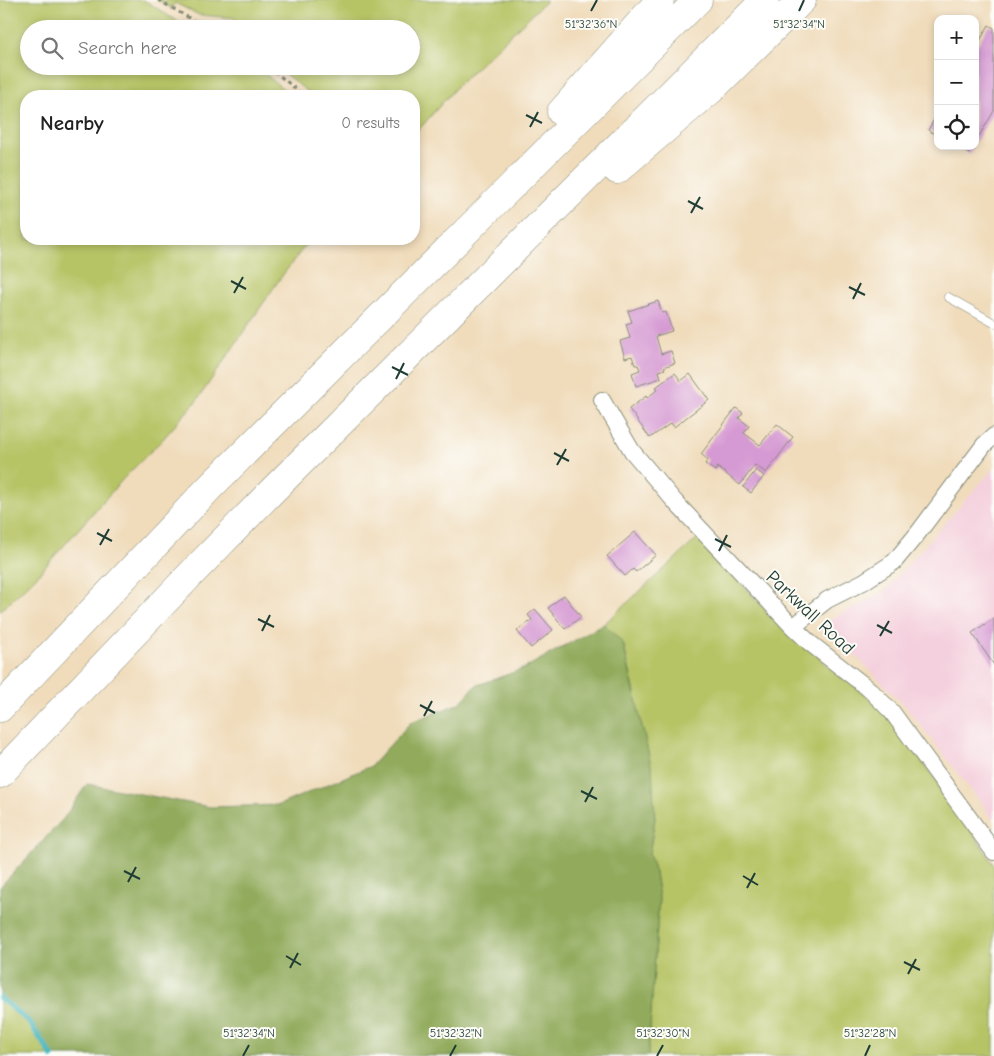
<!DOCTYPE html>
<meta charset="utf-8">
<style>
:root{--surface:#fff;--page:#f6f6f6;--text:#222;--muted:#767676;--line:#e0e0e0}
body{margin:0;font-family:"Comic Neue",sans-serif;background:var(--page);color:var(--text)}
.controls{position:absolute;right:15px;top:15px;display:grid;overflow:hidden;border-radius:10px;box-shadow:0 2px 8px #0003}
.controls button{width:45px;height:45px;display:grid;place-items:center;padding:0;border:0;border-bottom:1px solid var(--line);background:var(--surface);color:var(--text);font:25px sans-serif}
.list{margin:0;padding:0;list-style:none}
h2{display:flex;justify-content:space-between;align-items:center;height:65px;margin:0;padding:0 20px;font-size:21px}
h2 small{font-size:16px;font-weight:400;color:var(--muted)}
.icon{flex:none;width:28px;height:28px;fill:none;stroke:currentColor;stroke-width:2;stroke-linecap:round;stroke-linejoin:round}
.map{position:relative;flex:none;width:994px;height:1056px;overflow:hidden}
.search{position:absolute;background:var(--surface);box-shadow:0 2px 8px #0003;left:20px;top:20px;width:400px;height:55px;display:flex;align-items:center;gap:12px;box-sizing:border-box;padding:0 18px;border-radius:28px;color:var(--muted);font-size:19px}
.panel{position:absolute;background:var(--surface);box-shadow:0 2px 8px #0003;left:20px;top:90px;width:400px;height:155px;border-radius:20px}
.map>svg:first-child{display:block}
.built{fill:#f4cfdd}
.green{fill:#b7c466;stroke:#6b804d}
.forest{fill:#91aa5b;stroke:#587448}
.lines{fill:none;stroke-linecap:round;stroke-linejoin:round}
.stream{stroke:#44b4bb;stroke-width:5.5}
.building{fill:#d599d3}
.service-casing{stroke:#888c78;stroke-width:9}
.minor-casing{stroke:#888c78;stroke-width:18}
.motorway-casing{stroke:#888c78;stroke-width:29}
.path{stroke:#888c78;stroke-width:3;stroke-dasharray:4 4;stroke-linecap:butt}
.service{stroke:#fff;stroke-width:8}
.minor{stroke:#fff;stroke-width:16}
.motorway{stroke:#fff;stroke-width:28}
.ticks{fill:none;stroke:#1f3d34;stroke-width:2}
.labels{text-anchor:middle;stroke-width:4;stroke-linejoin:round;paint-order:stroke}
.street-label{font-size:19px;fill:#1f3d34;stroke:#fdfcf7}
.ticks-label{font-size:12px;text-anchor:middle;fill:#1f3d34;stroke:#fdfcf7;stroke-width:4;stroke-linejoin:round;paint-order:stroke}
</style>
<div class="map">
<svg width="994" height="1056" viewBox="0 0 994 1056">
<rect width="100%" height="100%" fill="#fdfcf7"/>
<filter id="ink" filterUnits="userSpaceOnUse"><feTurbulence type="fractalNoise" baseFrequency=".02" numOctaves="2"/><feDisplacementMap in="SourceGraphic" scale="10" xChannelSelector="R" yChannelSelector="G"/><feConvolveMatrix kernelMatrix="1 2 1 2 8 2 1 2 1" color-interpolation-filters="sRGB"/></filter>
<filter id="wash" filterUnits="userSpaceOnUse"><feTurbulence type="fractalNoise" baseFrequency=".0096" numOctaves="4" result="noise"/><feDisplacementMap in="SourceGraphic" scale="20" xChannelSelector="R" yChannelSelector="G"/><feGaussianBlur stdDeviation="1.12" result="paint"/><feColorMatrix in="noise" values="0 0 0 0 0 0 0 0 0 0 0 0 0 0 0 0 0 1.4 0 .05"/><feComposite in="paint" operator="in"/></filter>
<g filter="url(#wash)">
<rect width="100%" height="100%" fill="#f0dcbb"/>
<path class="built" d="M994,468V822L983,805L907,708L823,623L883,593Z"/>
<path class="green" d="M0,0H144L189,29H29V66H255L292,96H26V239H310L279,280L198,399L162,440L123,479L35,578L0,611Z
M158,0H547L458,85L414,135V96H313L275,66H411V29H237L235,18L199,15L175,3L171,8Z
M699,537L758,602L826,664L862,691L884,713L947,794L994,865V1056H648L659,898L655,873L649,854L655,818L635,692L623,643L604,624Z
M0,998L29,1022L52,1056H0Z"/>
<path class="forest" d="M604,624L623,643L652,769L655,818L649,854L655,873L659,898L648,1056H52L29,1022L0,998V887L64,818L87,784L210,807L279,805L371,766L411,722L460,703L475,686L523,669Z"/>
<g class="lines">
<path class="stream" d="M0,998L29,1022L52,1056"/>
</g>
<g id="blocks">
<path class="building" d="M989,25L994,28V111L975,143V49Z
M938,113V136L928,130Z
M956,146H974L969,154Z
M658,301L662,313L666,312L672,331L656,336L661,354L671,351L675,363L664,367L665,369L659,371L661,378L636,386L632,373L640,370L638,365H635L632,356L625,358L620,341L630,338L626,324L632,322L628,311Z
M675,373L681,381L690,374L709,400L674,427L671,423L650,438L629,409L646,396L647,398L658,389L656,387Z
M736,408L743,413L739,418L749,426L744,433L760,445L777,424L793,437L766,473L755,465L740,485L717,467L715,471L705,464L708,460L701,454Z
M756,470L764,476L751,493L743,487Z
M635,532L656,555L636,572L633,569L625,576L607,556Z
M564,595L581,617L565,629L548,608Z
M535,609L553,630L531,648L517,631L532,620L528,615Z
M994,618V665L972,633Z"/>
</g>
</g>
<g filter="url(#ink)">
<use href="#blocks" fill-opacity="0" stroke="#888c78" stroke-width="1"/>
<g class="lines">
<defs>
<path id="service" d="M948,297L994,323"/>
<path id="minor" d="M602,400L632,451L676,503L793,627L810,643L870,690L892,712L994,852
M793,627L827,600L863,582L894,562L918,533L984,445L994,436"/>
<path id="motorway" d="M561,112L660,0
M617,170L712,89L802,0
M0,708L211,486L698,0
M0,774L189,576L272,491L765,0"/>
</defs>
<use href="#service" class="service-casing"/>
<use href="#minor" class="minor-casing"/>
<use href="#motorway" class="motorway-casing"/>
<path class="path" d="M158,0L198,23L215,24L223,29
M268,66L304,96"/>
<use href="#service" class="service"/>
<use href="#minor" class="minor"/>
<use href="#motorway" class="motorway"/>
</g>
</g>
<path class="ticks" d="M591,11L597,0M799,11L804,0M526,115L542,123M530,127L538,112M688,201L703,209M691,213L700,197M231,281L246,289M849,287L865,295M234,293L243,277M853,299L861,283M392,367L408,375M396,379L404,363M554,453L569,461M557,465L566,449M97,533L112,541M715,539L731,547M100,545L109,529M719,551L727,535M258,619L274,627M877,625L892,633M262,631L270,615M880,636L889,621M420,705L435,713M424,716L432,701M581,791L597,799M585,802L593,787M124,871L140,879M743,876L758,885M128,882L136,867M747,888L755,873M286,956L301,965M904,962L920,970M290,968L298,953M908,974L916,959M243,1056L249,1045M450,1056L456,1045M657,1056L663,1045M865,1056L870,1045"/>
<g class="labels">
<g class="street-label">
<text transform="translate(811 612) rotate(43)" y="7">Parkwall Road</text>
</g>
</g>
<g class="ticks-label">
<text x="591" y="28">51°32'36"N</text>
<text x="799" y="28">51°32'34"N</text>
<text x="249" y="1037">51°32'34"N</text>
<text x="456" y="1037">51°32'32"N</text>
<text x="663" y="1037">51°32'30"N</text>
<text x="870" y="1037">51°32'28"N</text>
</g>
</svg>
<div class="controls">
<button>+</button>
<button>−</button>
<button><svg class="icon" aria-label="locate" viewBox="0 0 24 24"><circle cx="12" cy="12" r="6"/><path d="M12 2v4M12 18v4M2 12h4M18 12h4"/></svg></button>
</div>
<div class="search"><svg class="icon" aria-label="search" viewBox="0 0 24 24"><circle cx="10" cy="10" r="6"/><path d="M15 15l6 6"/></svg>Search here</div>
<section class="panel">
<h2>Nearby<small>0 results</small></h2>
<ul class="list">
</ul>
</section>
</div>
